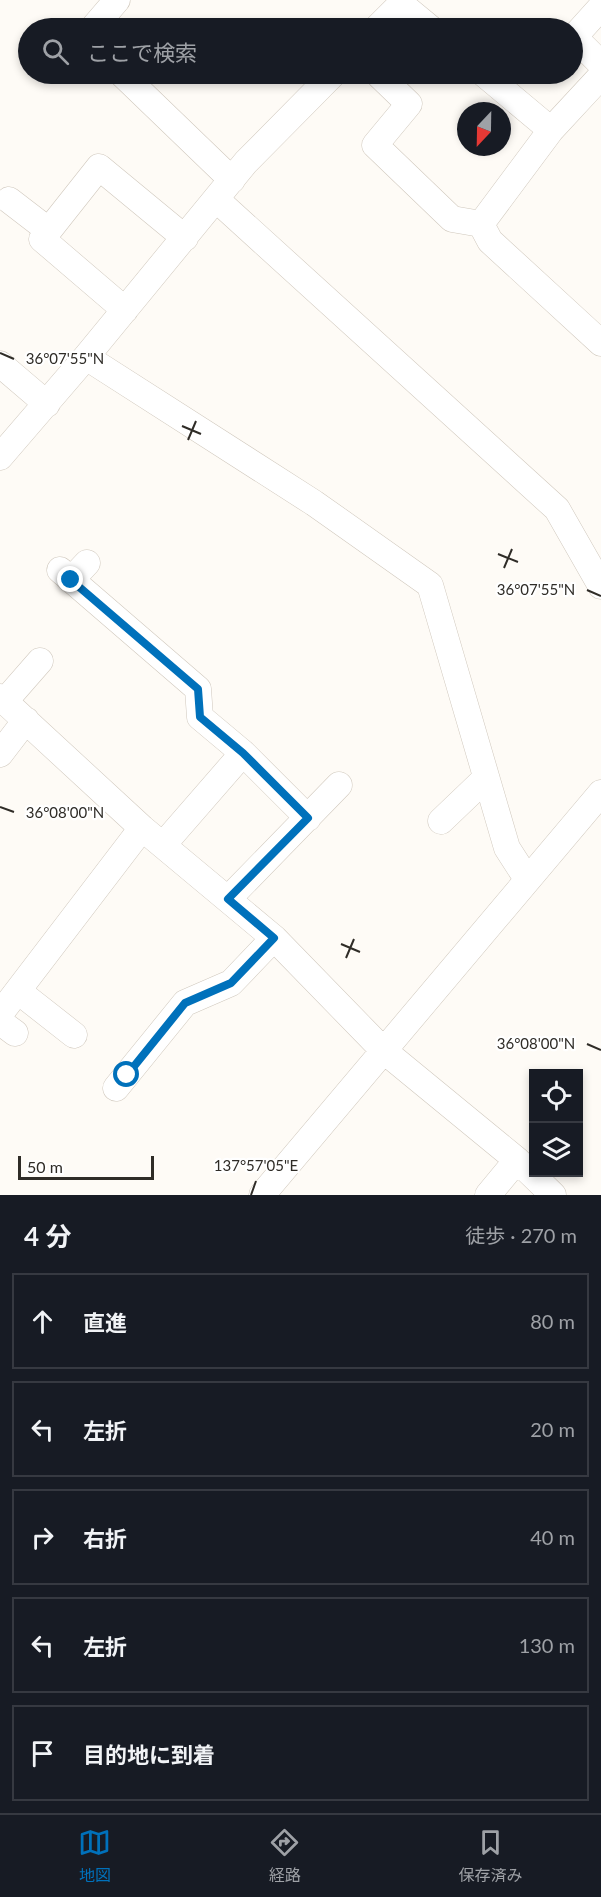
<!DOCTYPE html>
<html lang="ja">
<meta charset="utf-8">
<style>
:root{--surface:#171b24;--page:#20242c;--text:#f1f3f6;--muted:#9ea1a6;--line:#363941;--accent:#0071bb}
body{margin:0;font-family:Lato,"Noto Sans JP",sans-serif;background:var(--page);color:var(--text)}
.controls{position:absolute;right:18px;bottom:18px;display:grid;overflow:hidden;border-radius:0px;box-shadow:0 3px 9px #0003}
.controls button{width:54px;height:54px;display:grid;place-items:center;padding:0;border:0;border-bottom:2px solid var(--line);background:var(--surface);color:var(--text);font:30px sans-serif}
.compass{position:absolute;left:457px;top:102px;width:54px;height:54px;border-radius:50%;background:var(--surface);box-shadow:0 3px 9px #0003;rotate:202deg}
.scale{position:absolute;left:18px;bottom:15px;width:136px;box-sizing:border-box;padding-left:6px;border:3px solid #2f2c27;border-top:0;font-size:16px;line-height:21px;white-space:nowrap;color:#2f2c27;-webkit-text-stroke:4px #fff;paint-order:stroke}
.stop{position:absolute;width:18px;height:18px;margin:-14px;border:4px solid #0071bb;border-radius:50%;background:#fff}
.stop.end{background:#0071bb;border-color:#fff;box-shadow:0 2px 6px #0008}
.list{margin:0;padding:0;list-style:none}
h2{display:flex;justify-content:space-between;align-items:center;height:78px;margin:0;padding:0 24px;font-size:26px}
h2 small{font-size:20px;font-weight:400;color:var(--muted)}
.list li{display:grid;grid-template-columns:39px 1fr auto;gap:18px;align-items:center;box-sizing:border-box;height:96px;margin:0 12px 12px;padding:0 12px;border:2px solid var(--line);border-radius:0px}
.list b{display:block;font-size:22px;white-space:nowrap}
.list em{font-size:20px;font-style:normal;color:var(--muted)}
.icon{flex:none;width:33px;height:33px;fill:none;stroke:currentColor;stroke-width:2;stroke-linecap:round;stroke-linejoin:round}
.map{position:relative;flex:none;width:601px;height:1195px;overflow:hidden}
.search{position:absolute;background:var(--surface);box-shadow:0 3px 9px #0003;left:18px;right:18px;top:18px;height:66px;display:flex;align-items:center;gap:15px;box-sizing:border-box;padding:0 21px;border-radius:33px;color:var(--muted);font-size:22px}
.sheet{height:618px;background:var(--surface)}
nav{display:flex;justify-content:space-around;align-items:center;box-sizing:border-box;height:84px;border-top:2px solid var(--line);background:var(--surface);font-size:16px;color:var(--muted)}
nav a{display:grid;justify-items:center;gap:3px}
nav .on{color:var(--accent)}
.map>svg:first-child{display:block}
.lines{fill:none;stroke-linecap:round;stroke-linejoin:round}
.minor-casing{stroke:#d0c8bd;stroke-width:27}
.minor{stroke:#fff;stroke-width:26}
.route{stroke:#0071bb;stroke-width:8}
.ticks{fill:none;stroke:#2f2c27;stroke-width:2}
.ticks-label{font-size:15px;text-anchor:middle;fill:#2f2c27;stroke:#fff;stroke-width:4.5;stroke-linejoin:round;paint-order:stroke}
</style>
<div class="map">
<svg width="601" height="1195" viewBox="0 0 601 1195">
<rect width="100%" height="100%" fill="#fefbf6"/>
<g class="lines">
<defs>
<path id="minor" d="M400,0L401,4L430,28
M601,7L574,37L601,64
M93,28L117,0
M377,28L401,4
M122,74L232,180
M378,74L409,104L375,145L452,219L481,224
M484,74L551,130
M9,200L48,230
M217,200L557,509L601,586
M481,224L551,130L601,76
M481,224L490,241L601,343
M125,310L42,239L99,167L185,238
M86,357L314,503L430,585L507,848L527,879
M0,364L47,404
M0,457L86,357L246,162L333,74
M60,570L198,689L200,717L243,753L308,818
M71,580L87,563
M0,697L142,828L274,938L383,1050L517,1160L553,1195
M5,701L40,661
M0,754L26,720
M441,821L486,778
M163,845L243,753
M228,899L339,785
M18,991L74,1035
M0,1014L142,828
M0,1022L15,1033
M116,1088L185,1003L231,983L274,938
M262,1195L601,793
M488,1195L517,1160"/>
</defs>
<use href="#minor" class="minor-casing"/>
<use href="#minor" class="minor"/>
</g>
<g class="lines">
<path class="route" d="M71,580L198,689L200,717L243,753L308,818L228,899L274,938L231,983L185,1003L127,1075"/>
</g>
<path class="ticks" d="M0,353L14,359M182,426L201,434M188,440L196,421M498,554L518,562M504,568L512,549M587,590L601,596M0,807L14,812M341,944L360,952M346,958L354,939M587,1044L601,1050M251,1195L256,1181"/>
<g class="ticks-label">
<text x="65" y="364">36°07'55"N</text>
<text x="536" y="595">36°07'55"N</text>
<text x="65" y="818">36°08'00"N</text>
<text x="536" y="1049">36°08'00"N</text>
<text x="256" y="1171">137°57'05"E</text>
</g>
</svg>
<div class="controls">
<button><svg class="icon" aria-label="locate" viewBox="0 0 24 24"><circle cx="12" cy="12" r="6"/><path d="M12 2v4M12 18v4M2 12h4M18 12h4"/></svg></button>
<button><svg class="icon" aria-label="layers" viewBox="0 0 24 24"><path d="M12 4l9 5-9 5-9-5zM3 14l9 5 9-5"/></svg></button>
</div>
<svg class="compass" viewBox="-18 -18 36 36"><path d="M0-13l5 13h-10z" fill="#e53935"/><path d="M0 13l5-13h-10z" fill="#9ea1a6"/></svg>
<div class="scale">50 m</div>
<div class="stop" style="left:127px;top:1075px"></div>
<div class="stop end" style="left:71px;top:580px"></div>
<div class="search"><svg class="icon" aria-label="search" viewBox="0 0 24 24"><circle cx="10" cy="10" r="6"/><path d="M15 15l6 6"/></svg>ここで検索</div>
</div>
<section class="sheet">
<h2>4 分<small>徒歩 · 270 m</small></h2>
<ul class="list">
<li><svg class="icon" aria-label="ahead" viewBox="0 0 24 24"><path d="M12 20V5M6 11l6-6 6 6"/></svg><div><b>直進</b></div><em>80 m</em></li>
<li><svg class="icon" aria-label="left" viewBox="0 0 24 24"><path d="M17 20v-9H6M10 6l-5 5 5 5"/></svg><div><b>左折</b></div><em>20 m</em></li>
<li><svg class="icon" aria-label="right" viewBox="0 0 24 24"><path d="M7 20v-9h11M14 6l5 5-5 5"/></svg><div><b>右折</b></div><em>40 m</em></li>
<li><svg class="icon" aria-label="left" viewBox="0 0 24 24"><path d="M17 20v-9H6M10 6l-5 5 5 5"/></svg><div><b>左折</b></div><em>130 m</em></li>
<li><svg class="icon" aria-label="arrive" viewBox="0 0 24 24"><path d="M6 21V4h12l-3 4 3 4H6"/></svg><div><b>目的地に到着</b></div></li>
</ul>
</section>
<nav>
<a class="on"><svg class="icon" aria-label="map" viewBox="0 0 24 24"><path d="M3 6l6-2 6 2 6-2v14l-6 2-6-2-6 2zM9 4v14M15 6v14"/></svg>地図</a>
<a><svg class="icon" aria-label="directions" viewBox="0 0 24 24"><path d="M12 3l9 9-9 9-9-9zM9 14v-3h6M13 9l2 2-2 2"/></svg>経路</a>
<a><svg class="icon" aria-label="saved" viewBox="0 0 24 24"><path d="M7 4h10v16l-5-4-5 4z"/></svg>保存済み</a>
</nav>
